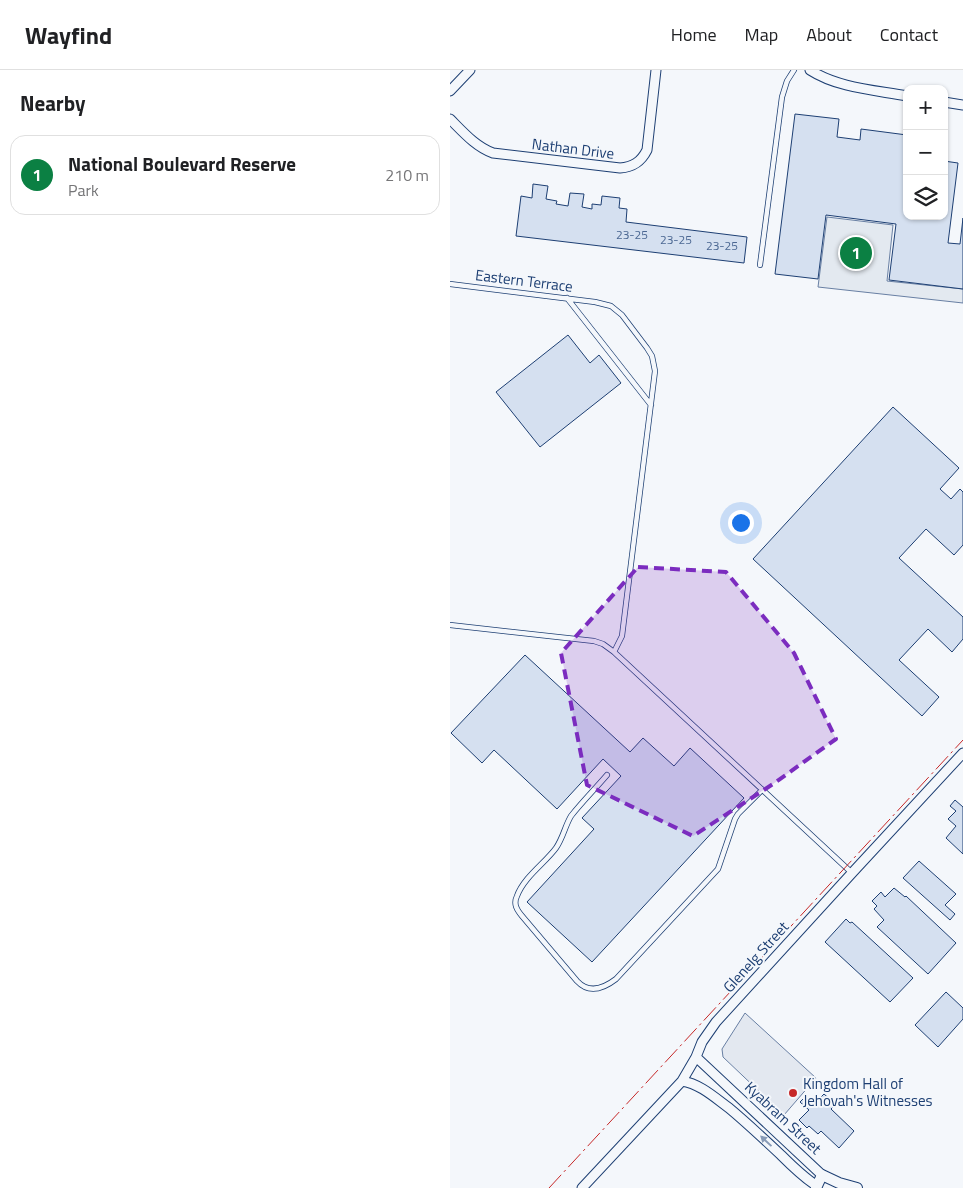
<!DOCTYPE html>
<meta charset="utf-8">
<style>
:root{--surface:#fff;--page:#f2f2f2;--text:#202124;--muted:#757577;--line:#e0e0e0;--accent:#0b8043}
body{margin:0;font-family:"Titillium Web",sans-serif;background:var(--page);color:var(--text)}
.controls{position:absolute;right:15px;top:15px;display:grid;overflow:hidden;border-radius:10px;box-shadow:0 1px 4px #0004}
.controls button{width:45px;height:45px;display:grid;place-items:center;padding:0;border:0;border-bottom:1px solid var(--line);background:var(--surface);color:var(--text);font:25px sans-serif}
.you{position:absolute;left:290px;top:452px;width:18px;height:18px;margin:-12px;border:4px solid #fff;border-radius:50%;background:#1a73e8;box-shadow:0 0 0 8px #1a73e833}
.badge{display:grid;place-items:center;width:32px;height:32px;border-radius:50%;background:var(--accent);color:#fff;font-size:16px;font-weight:700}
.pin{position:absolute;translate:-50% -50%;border:2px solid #fff;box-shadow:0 1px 5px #0006}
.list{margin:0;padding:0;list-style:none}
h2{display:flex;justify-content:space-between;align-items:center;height:65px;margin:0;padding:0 20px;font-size:21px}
h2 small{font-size:16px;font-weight:400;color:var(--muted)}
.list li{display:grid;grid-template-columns:32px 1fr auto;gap:15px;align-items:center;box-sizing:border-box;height:80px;margin:0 10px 10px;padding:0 10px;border:1px solid var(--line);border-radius:15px}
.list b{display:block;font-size:19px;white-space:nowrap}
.list p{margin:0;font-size:16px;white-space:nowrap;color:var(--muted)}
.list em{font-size:16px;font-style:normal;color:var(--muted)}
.icon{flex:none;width:28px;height:28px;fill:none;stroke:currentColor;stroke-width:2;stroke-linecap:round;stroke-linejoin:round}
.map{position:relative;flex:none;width:513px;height:1118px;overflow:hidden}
header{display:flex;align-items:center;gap:30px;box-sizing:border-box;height:70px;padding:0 25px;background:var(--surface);border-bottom:1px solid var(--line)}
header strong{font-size:24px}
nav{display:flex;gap:28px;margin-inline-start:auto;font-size:18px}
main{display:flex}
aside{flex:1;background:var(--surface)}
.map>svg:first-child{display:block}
.green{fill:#e3e9f0;stroke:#687fa3}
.parking{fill:#e3e8f0;stroke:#687fa3}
.building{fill:#d5e0f0;stroke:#1d3f73}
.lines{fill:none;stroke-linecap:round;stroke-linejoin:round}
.service-casing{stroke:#1d3f73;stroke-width:6}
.minor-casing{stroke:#1d3f73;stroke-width:11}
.tertiary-casing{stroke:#1d3f73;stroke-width:12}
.service{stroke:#f4f7fb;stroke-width:4.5}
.minor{stroke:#f4f7fb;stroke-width:9}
.tertiary{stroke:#f4f7fb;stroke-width:10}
.power{stroke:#c62828;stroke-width:1;stroke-dasharray:18 4 2.5 4;stroke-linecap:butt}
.oneway{fill:#889bb7}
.marked{fill:#7b2cbf;fill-opacity:0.2;stroke:#7b2cbf;stroke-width:4;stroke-dasharray:10 6;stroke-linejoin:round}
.poi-dot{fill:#c62828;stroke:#f4f7fb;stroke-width:2}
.labels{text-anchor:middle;stroke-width:4;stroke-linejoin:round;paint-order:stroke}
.number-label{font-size:12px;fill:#4b6792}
.street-label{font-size:15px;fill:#1d3f73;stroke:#f4f7fb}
.poi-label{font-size:15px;fill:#1d3f73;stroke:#f4f7fb;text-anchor:start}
</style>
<header>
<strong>Wayfind</strong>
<nav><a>Home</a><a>Map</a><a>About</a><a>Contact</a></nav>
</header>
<main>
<aside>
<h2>Nearby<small></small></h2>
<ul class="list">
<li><span class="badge">1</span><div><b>National Boulevard Reserve</b><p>Park</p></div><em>210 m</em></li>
</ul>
</aside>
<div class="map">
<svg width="513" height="1118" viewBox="0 0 513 1118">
<rect width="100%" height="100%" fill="#f4f7fb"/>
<path class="green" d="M377,147L443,155L437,211L513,219V233L368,217Z"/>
<path class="parking" d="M295,943L366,1008L334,1045L273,987L272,979Z"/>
<path class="building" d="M345,44L389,49L387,67L410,70L411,59L457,65V146H494V91L508,93L498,173L510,174L513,148V219L439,210L446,154L376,145L368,209L325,204Z
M83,114L98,116L96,129L107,131L106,134L118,136L120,123L134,124L132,137L142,139V134L151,135L152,126L170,128L169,138L177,139L176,152L297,167L294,193L66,166L71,126L82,128Z
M118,265L140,293L149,285L171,313L90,377L46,322Z
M443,337L509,398L490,419L501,429L510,419L513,422V475L504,485L476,459L449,488L513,547V569L502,582L478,559L449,590L489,627L472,646L303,489Z
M75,585L180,682L193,668L224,696L240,678L294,728L142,892L77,832L144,759L132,748L171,706L153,689L107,739L44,680L32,693L1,663Z
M505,730L513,737V784L496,768L506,756L498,749L506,741L500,736Z
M469,791L506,824L495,835L505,844L500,850L453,808Z
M444,818L455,827L456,826L506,873L478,904L427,857L434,850L424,839L427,836L422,831L431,822L435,827Z
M396,849L400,853L402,852L463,908L440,932L375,872Z
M496,922L513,938V949L488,977L465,955Z
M374,1024L382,1031L380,1033L384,1036L381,1039L404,1061L389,1078L371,1061L368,1064L359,1056L357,1058L349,1050L359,1040L350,1032L356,1026L364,1034Z"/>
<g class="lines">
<defs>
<path id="service" d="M310,195L332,27L337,11L344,0
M0,214L145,232L161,236L172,245L197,278L202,286L205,301L172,566L164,582L153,574L144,571L0,555
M117,228L201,335
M164,582L402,803
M157,705C145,719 132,732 121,746C115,756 113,768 106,778C95,793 74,807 67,826C63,834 67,840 72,846L127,911C139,924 153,919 166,909L268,799L285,749L288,744L312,720"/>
<path id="minor" d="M360,0C388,18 425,20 457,26
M0,21L20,0
M494,32L513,35
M0,49C13,62 26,77 43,83L170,98C183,97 191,92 197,80L206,0
M246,987L372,1105
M232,1011C250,1014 264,1027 279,1038C297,1053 314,1069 331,1085C342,1096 353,1107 367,1116
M132,1118L232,1011L246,987L252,972L266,952L402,803L513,683"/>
<path id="tertiary" d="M366,1118L372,1105L389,1113L407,1118"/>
</defs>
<use href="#service" class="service-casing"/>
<use href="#minor" class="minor-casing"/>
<use href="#tertiary" class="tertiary-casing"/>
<use href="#service" class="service"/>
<use href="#minor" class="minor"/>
<use href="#tertiary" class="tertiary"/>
<path class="power" d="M99,1118L513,670"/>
</g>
<defs><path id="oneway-solid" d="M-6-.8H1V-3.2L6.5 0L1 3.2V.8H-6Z" transform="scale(1.25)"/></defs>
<use class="oneway" href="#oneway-solid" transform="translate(316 1071) rotate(-137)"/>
<path class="marked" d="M188,497L276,502L344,583L386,669L323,714L243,766L137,715L111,583Z"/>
<circle class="poi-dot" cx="343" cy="1023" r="5"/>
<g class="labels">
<g class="number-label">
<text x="182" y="169">23-25</text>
<text x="226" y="174">23-25</text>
<text x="272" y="180">23-25</text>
</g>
<g class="street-label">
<text transform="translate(123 79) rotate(7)" y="5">Nathan Drive</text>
<text transform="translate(74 211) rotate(7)" y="5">Eastern Terrace</text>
<text transform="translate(306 887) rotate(-48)" y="5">Glenelg Street</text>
<text transform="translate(333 1048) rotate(43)" y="5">Kyabram Street</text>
</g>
<g class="poi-label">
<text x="353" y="1019">Kingdom Hall of<tspan x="353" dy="17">Jehovah's Witnesses</tspan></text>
</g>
</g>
</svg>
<div class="controls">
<button>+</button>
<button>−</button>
<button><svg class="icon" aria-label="layers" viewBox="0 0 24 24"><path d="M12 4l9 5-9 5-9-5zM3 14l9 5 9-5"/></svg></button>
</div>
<div class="you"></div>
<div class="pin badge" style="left:406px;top:183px">1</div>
</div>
</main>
